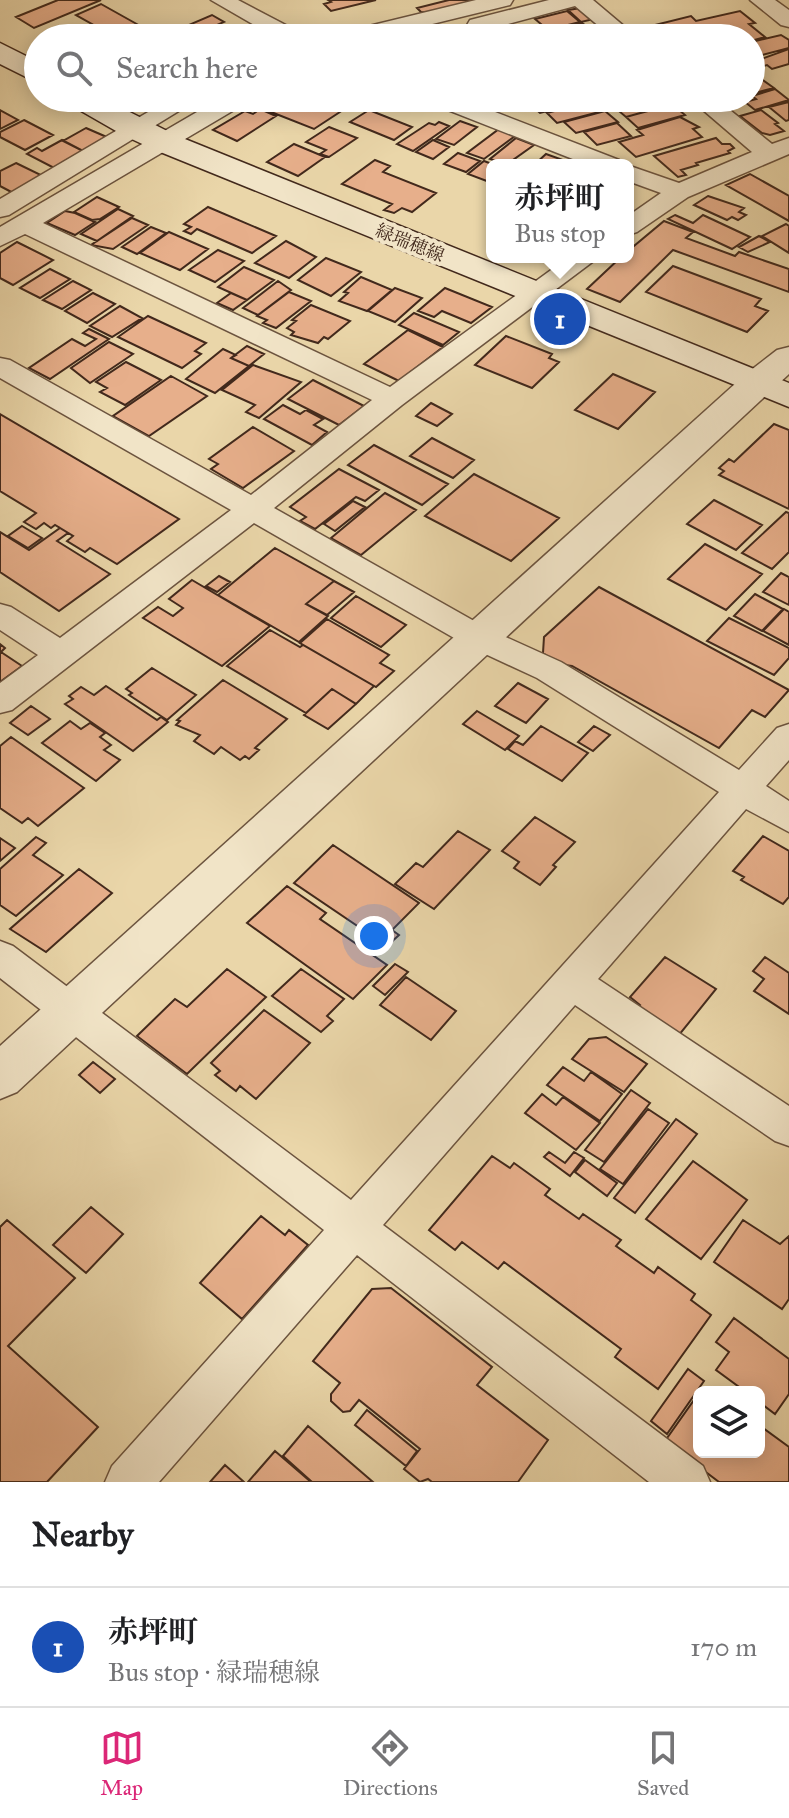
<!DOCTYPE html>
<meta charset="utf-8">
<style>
:root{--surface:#fff;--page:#f2f2f2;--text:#202124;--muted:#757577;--line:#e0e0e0;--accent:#db2777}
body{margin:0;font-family:"IM FELL Great Primer","Noto Serif JP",serif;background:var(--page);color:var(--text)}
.controls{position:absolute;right:24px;bottom:24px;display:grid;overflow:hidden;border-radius:12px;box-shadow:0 4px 20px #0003}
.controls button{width:72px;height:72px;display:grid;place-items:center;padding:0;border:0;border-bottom:2px solid var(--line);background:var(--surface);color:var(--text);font:40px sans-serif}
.you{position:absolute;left:374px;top:936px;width:28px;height:28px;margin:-20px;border:6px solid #fff;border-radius:50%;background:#1a73e8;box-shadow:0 0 0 12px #1a73e833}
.badge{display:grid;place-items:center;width:52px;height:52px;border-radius:50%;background:var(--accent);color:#fff;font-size:26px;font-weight:700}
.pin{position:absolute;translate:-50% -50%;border:4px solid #fff;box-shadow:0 2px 8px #0006}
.popup{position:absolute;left:486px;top:159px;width:148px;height:104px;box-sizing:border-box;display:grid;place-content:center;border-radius:12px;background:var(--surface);filter:drop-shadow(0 2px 6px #0005);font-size:26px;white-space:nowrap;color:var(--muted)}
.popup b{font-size:30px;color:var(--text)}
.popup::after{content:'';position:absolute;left:50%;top:100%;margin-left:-16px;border:16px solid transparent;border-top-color:var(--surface)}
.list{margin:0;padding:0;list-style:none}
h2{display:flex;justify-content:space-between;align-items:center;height:104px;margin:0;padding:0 32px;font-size:34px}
h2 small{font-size:26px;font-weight:400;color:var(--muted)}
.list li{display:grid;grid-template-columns:52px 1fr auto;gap:24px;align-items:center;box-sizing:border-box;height:120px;padding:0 32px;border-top:2px solid var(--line)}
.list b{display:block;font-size:30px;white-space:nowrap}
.list p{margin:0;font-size:26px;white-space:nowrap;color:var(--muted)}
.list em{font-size:26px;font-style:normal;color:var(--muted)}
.icon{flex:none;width:44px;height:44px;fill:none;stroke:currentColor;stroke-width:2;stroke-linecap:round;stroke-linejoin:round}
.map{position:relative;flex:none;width:789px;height:1482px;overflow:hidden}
.search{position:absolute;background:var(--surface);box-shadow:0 4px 20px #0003;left:24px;right:24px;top:24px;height:88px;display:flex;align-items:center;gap:20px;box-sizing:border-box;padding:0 28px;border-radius:44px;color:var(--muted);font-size:30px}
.sheet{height:224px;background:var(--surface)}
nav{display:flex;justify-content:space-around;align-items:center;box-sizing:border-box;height:112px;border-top:2px solid var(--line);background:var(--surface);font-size:22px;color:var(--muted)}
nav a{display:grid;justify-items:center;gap:4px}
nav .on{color:var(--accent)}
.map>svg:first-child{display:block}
.building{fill:#e7af8b;stroke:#42291c;stroke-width:2}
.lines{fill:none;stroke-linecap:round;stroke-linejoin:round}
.minor-casing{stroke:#6c543f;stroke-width:3}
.tertiary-casing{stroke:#6c543f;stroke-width:3}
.secondary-casing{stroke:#42291c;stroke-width:3}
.minor{fill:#f1e4c7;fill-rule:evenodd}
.tertiary{fill:#f1e4c7;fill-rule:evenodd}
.secondary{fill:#f1e4c7;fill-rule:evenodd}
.labels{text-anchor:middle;stroke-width:8;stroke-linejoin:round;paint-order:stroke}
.far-street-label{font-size:18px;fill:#42291c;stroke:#f1e4c7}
</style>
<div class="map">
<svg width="789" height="1482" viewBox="0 0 789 1482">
<rect width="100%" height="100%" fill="#ead6a9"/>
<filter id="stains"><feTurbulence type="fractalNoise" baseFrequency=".0025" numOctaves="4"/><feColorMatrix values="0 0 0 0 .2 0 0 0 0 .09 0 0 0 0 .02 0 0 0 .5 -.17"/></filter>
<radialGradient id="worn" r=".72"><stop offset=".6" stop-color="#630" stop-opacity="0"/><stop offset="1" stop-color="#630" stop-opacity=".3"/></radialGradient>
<path class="building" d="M58,0H101L34,28L16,17Z
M328,0H376L331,11L324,4L331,2Z
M449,0H482L431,13L421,12L417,8Z
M101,4L151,32L136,38H117L76,15Z
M581,8L594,19L581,22L568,10Z
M567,11L580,22L548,30L535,19Z
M740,11L755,23L749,24L765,37L751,41V38H648L638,30L648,27L653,32L657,31L651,26L691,16L696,21Z
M212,15L224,22L190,37L177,30Z
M582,23L602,37L557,38L549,31Z
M220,25L234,33L222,38H190Z
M524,26L533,33L528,35L532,38H539H506L499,32Z
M781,35L789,40V48L758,56L751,51V42Z
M789,49V64L772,69L767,65L760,67L753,62Z
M760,78L774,88L751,94V80Z
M775,89L789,100L755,110L745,102L756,99L752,96Z
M287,98L305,103L313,99L326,104L330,102L346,108L314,129L266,110Z
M324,98H359L347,107Z
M549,98H578L582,102L540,113L529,103Z
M641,98H658L667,106L626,117L613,106Z
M592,101L603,111L557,123L547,113Z
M789,102V120L786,121L769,107Z
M672,104L685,115L638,128L626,117Z
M260,109L276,116L237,141L213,130L245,111L253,114Z
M0,110L18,120L0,129Z
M369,110L412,127L394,140L350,122Z
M761,110L778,123L775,124L784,131L770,135L762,133L740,116Z
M605,111L618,122L576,133L564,122Z
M680,117L699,127L693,129L702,137L636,157L619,142L643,135L637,130Z
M24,120L53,135L25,150L0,137V132Z
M460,121L477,127L454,145L436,139Z
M439,122L449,126L413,151L397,144L429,123L435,125Z
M617,123L631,136L597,145L584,132Z
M329,127L357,138L329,157L320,154L326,150L306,142Z
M86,128L109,138L85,152L63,141Z
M499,129L515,136L484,159L467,153Z
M516,138L534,145L506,165L490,159Z
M716,138L722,144H730L734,148L728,151L730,153L696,163L698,165L681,170L686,175L678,177L654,156Z
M62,140L89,154L60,171L27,154L37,148L42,151Z
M433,140L449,147L433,159L416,152Z
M294,144L325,157L298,176L267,162Z
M458,153L480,161L466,172L444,164Z
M546,154L563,160L557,165H534Z
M375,160L390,166L383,172L436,193L412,212L402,208L394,213L384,210L392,204L342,184Z
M484,161L492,164V183L468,174Z
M16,163L47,178L17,195L0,186V171Z
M750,174L789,196V221L726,185Z
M708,196L744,208L739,212L746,215L738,220L732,217L727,220L694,205Z
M97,197L119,207L100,219L92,220L74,212Z
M208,207L276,236L252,253L197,229L191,234L184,231L191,227L184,224Z
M118,209L133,216L97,241L81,234Z
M65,211L75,213L95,222L75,235L47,223Z
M675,215L693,223L703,215L750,237L732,249L668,219Z
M132,218L148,225L113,249L91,245Z
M664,221L693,232L686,238L735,256L739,252L789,269V292L673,250L620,302L587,289L621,257H628V251Z
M786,224L789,226V253L762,236Z
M151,227L166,233L137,254L122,247Z
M169,232L208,249L180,270L140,253Z
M759,236L770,242L748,252L739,247Z
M286,241L316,257L289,278L255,263Z
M17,242L53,260L13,285L0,278V253Z
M218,250L244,261L215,282L189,270Z
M326,258L361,272L331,296L298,280Z
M673,266L761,299L755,306L768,311L747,332L646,292Z
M244,267L274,280L247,300L218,287Z
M50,269L70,279L40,298L20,288Z
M361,277L392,290L367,311L339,301L348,293L344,292Z
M73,281L91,290L62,309L43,300Z
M278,281L291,290L258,315L243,308Z
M395,288L422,298L395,322L368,311Z
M445,288L492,307L471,323L442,311L434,317L418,311Z
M289,292L311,301L276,328L263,323L267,320L257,316Z
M93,293L115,304L87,323L65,311Z
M231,293L247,300L233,310L217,303Z
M311,305L350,321L328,339L324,337L318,343L291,335L294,332L287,328L296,321L292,320Z
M120,306L142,318L112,337L90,326Z
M414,313L459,332L443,345L399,325Z
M148,316L206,343L195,351L201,354L182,368L118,337Z
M89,329L109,339L50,379L29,368L72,339L85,346L96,339L83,333Z
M408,330L443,347L399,381L364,364Z
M506,336L552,354L549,358L559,362L532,388L475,365Z
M109,342L133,354L90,383L71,368Z
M247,346L264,354L249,366L231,358Z
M223,349L236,355L231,358L249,366L215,393L186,379Z
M126,362L161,380L125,405L100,392L107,388L96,382Z
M253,365L301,382L259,418L246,412L255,405L222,390Z
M613,374L655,392L618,429L575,410Z
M171,376L207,396L149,436L113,416Z
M313,380L364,406L339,425L288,399Z
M431,403L452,414L437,426L416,416Z
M283,405L300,414L306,410L323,419L314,425L327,432L312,445L264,419Z
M0,414L179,519L117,564L90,548L85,552L67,541L73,536L55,525L51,528L44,523L36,529L24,522L36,513L0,491Z
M774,424L789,430V509L719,475L724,471L719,468L729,459L734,462Z
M253,427L294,451L243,488L211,469L218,464L209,459Z
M432,438L474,460L453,478L410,456Z
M374,445L448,484L422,505L348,465Z
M339,469L379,490L365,501L356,497L315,529L300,521L306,517L290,507Z
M474,474L559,518L511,561L425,516Z
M385,493L416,510L361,555L331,538Z
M714,500L762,525L736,550L687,524Z
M353,501L365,507L335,531L324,524Z
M786,512L789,513V552L772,569L742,553Z
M22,526L42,538L28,548L8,536Z
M60,528L68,533L57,541L110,574L59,611L0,572V532L29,550Z
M705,544L762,574L726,610L668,579Z
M275,548L334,581L306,604L328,616L299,642L218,595Z
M781,573L789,577V605L763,592Z
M219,576L230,582L217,592L206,586Z
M192,580L270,626L222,666L143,618L158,607L173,616L183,608L169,599Z
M334,581L354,592L327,615L306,604Z
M599,587L789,690L765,717L752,710L719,748L572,666L557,664L543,653L544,637Z
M755,594L783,609L762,631L734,616Z
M356,596L406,625L381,647L331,618Z
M784,609L789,612V645L763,631Z
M729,618L789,648V658L774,675L707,641Z
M327,619L389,655L380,663L394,671L376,687L300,643Z
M270,630L300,647L303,645L374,686L356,704L332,689L306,713L227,666Z
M0,644L5,648L1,652L22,666L0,682Z
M152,668L196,695L167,720L129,695L132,693L126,689Z
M223,680L287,719L255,748L259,750L249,759L245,756L240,760L221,747L214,754L194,741L200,735L176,725L180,721L177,720Z
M518,683L548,699L526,723L495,706Z
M106,686L157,720L161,717L168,722L133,751L65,704L73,699L69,696L81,687L94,695Z
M332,689L356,704L328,729L304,715Z
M31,706L50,719L28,735L10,723Z
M477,711L519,736L505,750L463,724Z
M70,721L81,729L90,723L105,733L100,737L111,745L104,750L120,760L96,781L42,743Z
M541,726L588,753L562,781L508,749L515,741L523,745Z
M594,726L610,735L593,751L578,742Z
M11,737L84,788L38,826L28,818L22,823L0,808V746Z
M535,817L575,842L553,865L556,867L540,885L514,868L519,862L502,851Z
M458,831L490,850L434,909L395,884L416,863L423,867Z
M763,836L789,851V897L783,904L741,880L744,877L733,871Z
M36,837L46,843L33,855L63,875L16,916L0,905V869Z
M0,838L15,848L0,861Z
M333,845L419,903L392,930L399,935L387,946L294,883Z
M79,869L112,893L46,952L10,929Z
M287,886L326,913L320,919L387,965L353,999L247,923Z
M665,957L716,989L679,1035L637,1008L640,1005L630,997Z
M765,957L789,973V1014L754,991L764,979L753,971Z
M395,964L408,972L385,995L373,986Z
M227,969L266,997L187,1074L137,1036L175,999L187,1007Z
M301,969L344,999L327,1016L333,1021L321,1032L272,996Z
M406,977L456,1011L431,1040L380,1005Z
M264,1010L310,1043L256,1099L240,1086L236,1091L215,1075L220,1071L211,1063Z
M606,1037L647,1064L624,1092L572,1059L589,1039Z
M93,1062L115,1079L100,1093L79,1075Z
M563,1067L584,1081L591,1072L622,1094L600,1121L547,1085Z
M631,1090L650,1103L604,1162L585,1150Z
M542,1094L556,1105L563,1097L600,1123L576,1150L525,1113Z
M648,1109L669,1123L623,1184L600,1169Z
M676,1119L697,1134L635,1213L614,1198Z
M549,1152L565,1163L574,1152L584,1158L570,1176L544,1157Z
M492,1156L510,1168L514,1163L550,1189L545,1195L579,1219L583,1214L621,1240L616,1246L654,1273L658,1267L695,1294L691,1300L711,1315L658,1389L615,1357L621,1349L504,1262L498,1269L462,1242L455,1250L429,1230Z
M585,1160L617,1183L607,1196L575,1172Z
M693,1161L747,1200L701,1259L646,1219Z
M91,1207L123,1234L86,1273L53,1245Z
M261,1216L285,1235L289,1230L308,1245L242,1319L200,1283Z
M7,1220L75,1278L8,1346L98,1427L47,1482H0V1227Z
M743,1220L780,1244L789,1236V1299L782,1309L714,1262Z
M391,1288L492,1367L477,1385L548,1440L518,1482H432L428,1479L420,1482L404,1469L420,1449L359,1400L350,1411L343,1412L331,1401V1394L340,1383L313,1361L372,1289Z
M734,1318L789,1359V1394L775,1414L759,1402V1392H746L716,1370L729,1352L716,1342Z
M688,1369L704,1381L667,1434L651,1421Z
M699,1393V1452H759V1425L789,1447V1482H719L665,1441Z
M367,1410L417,1451L406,1466L355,1425Z
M308,1426L373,1482H312L283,1456Z
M275,1451L311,1482H248Z
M225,1465L244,1482H210Z"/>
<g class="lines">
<defs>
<path id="minor" d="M211,0H238L301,33L304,38H277Z
M476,0H513L510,5L375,38H337L340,33Z
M549,0H593L638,38H613L575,6L478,32L467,25L470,20Z
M750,0H775L789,10V27L781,25Z
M172,98H200L9,215L0,217V199Z
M221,98H250L246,103L43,223L390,387L569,257H599L402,405L274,508L490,630L561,662L739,770L777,728L789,724V760L766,786L789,801V832L746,809L598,979L789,1106V1146L775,1141L575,1005L383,1225L703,1466L710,1482H649L357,1255L159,1482H105L112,1466L324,1230L0,978V941L13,946L351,1200L719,792L537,678L468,646L254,523L12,710L0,713V683L38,655L0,630V604L11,607L60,638L231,510L0,378V358L10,360L251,495L372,400L25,234L0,246V227Z
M426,98H459L619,160L622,165H588L430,103Z
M689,98H715L772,144L789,138V154L688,197L637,232L628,235V216L661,193L628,181L627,165L679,183L752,152Z"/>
<path id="tertiary" d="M789,347V374L17,1092L0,1099V1046L746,374L777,350Z"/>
<path id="secondary" d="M0,43L38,62V83L0,64Z
M65,98H102L175,135L789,383V407L153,149L123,135L69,104Z"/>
</defs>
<use href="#minor" class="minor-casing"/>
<use href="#tertiary" class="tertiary-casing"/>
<use href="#secondary" class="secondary-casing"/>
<use href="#minor" class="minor"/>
<use href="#tertiary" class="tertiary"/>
<use href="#secondary" class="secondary"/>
</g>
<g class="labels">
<g class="far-street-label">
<text transform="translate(410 243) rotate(22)" y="6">緑瑞穂線</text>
</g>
</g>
<rect width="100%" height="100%" filter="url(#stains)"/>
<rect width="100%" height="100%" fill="url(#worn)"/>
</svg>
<div class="controls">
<button><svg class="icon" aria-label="layers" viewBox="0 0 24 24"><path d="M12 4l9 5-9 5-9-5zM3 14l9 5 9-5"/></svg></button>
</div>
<div class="you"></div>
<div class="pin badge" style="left:560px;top:319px;background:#1a4fb4">1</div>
<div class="popup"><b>赤坪町</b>Bus stop</div>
<div class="search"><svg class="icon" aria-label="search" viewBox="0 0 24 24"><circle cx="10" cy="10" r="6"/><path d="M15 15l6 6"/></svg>Search here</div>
</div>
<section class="sheet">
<h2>Nearby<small></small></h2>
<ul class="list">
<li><span class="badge" style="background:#1a4fb4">1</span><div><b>赤坪町</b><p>Bus stop · 緑瑞穂線</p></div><em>170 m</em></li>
</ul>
</section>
<nav>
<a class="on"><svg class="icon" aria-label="map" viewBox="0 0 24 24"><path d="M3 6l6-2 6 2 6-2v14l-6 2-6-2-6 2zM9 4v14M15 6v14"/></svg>Map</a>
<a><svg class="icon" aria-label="directions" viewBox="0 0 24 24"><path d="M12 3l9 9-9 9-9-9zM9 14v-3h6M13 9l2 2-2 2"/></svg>Directions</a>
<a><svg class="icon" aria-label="saved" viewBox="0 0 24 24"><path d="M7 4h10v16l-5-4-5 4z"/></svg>Saved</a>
</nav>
